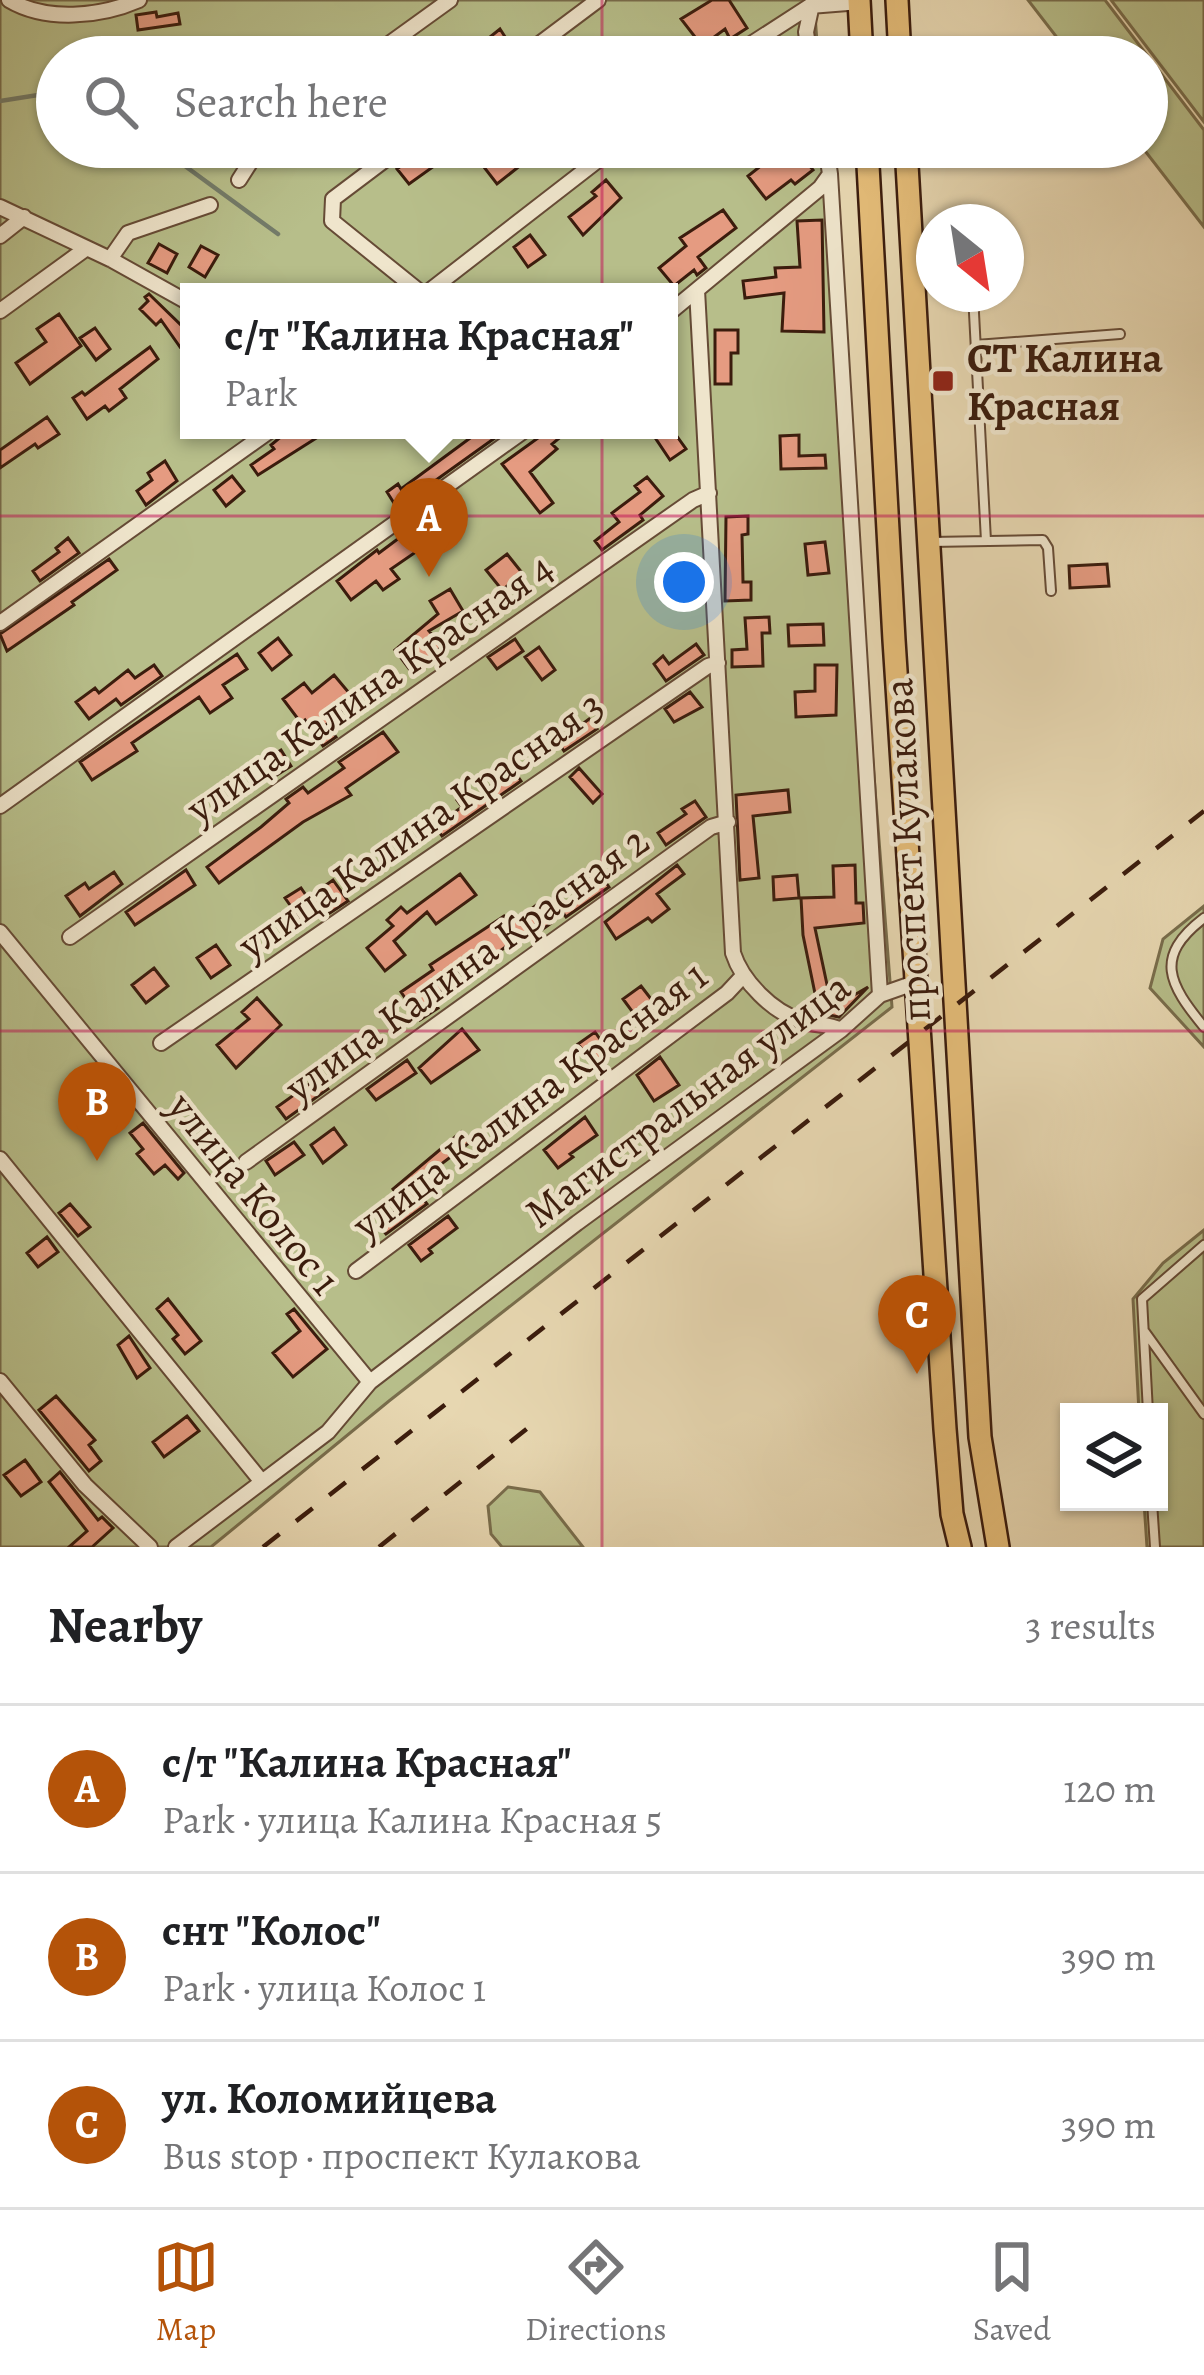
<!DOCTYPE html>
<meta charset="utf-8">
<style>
:root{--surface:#fff;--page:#f2f2f2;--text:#202124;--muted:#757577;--line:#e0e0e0;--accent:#b45309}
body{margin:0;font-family:Alegreya,serif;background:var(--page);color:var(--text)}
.controls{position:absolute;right:36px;bottom:36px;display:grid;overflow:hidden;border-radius:0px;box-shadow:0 3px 9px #0004}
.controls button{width:108px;height:108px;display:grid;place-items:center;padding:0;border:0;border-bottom:3px solid var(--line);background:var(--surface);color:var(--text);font:60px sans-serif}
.compass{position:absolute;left:916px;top:204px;width:108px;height:108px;border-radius:50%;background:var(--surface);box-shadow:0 3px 9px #0004;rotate:150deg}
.you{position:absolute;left:684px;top:582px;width:42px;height:42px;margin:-30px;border:9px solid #fff;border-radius:50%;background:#1a73e8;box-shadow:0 0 0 18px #1a73e833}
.badge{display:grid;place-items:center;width:78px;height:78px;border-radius:50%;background:var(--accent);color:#fff;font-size:39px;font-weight:700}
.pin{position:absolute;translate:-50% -99px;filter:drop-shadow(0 3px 6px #0008)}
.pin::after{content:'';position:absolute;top:63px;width:42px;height:36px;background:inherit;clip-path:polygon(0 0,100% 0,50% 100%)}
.popup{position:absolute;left:180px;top:283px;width:498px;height:156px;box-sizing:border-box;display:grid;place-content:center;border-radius:0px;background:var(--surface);filter:drop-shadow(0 3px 9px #0005);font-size:39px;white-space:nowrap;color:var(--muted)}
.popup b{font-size:45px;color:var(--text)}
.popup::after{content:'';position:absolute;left:50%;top:100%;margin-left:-24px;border:24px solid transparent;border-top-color:var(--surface)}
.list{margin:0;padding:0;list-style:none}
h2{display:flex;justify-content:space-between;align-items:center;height:156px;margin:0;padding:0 48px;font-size:51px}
h2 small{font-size:39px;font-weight:400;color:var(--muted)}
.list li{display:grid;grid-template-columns:78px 1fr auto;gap:36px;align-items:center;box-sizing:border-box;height:168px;padding:0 48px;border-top:3px solid var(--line)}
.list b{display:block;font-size:45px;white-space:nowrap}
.list p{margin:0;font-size:39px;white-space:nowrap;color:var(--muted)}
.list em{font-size:39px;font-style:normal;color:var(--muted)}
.icon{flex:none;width:66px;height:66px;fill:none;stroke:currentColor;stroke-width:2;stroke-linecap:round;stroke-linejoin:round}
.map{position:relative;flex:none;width:1204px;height:1547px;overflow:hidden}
.search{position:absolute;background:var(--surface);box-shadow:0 3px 9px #0004;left:36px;right:36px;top:36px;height:132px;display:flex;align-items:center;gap:30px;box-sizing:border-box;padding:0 42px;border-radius:66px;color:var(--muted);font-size:45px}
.sheet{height:660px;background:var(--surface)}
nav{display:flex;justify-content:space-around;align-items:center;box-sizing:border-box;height:168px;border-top:3px solid var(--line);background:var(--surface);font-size:33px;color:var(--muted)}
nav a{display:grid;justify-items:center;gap:6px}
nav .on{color:var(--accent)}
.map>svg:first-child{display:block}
.green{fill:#b7be8a;stroke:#796d4c;stroke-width:3;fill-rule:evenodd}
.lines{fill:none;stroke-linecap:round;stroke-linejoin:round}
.stream{stroke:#737b69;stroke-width:4.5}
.building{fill:#e59b81;stroke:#3b1c0d;stroke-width:3}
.service-casing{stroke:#664b36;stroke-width:12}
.minor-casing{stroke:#664b36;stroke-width:18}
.primary-casing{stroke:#3b1c0d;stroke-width:26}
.service{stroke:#efe5cc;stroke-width:8}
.minor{stroke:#efe5cc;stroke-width:14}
.primary{stroke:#e4bc78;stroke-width:21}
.rail{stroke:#3b1c0d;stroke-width:4.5;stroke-dasharray:21 21;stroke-linecap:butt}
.grid{fill:none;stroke:#c2185b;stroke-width:3;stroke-opacity:0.55}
.poi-dot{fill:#8f2418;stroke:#efe5cc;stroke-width:4.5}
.labels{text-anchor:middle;stroke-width:9;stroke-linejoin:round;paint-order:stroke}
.poi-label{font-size:42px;font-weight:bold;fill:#3b1c0d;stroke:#efe5cc;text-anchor:start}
.street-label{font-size:42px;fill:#3b1c0d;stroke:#efe5cc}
</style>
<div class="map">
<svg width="1204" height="1547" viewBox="0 0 1204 1547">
<rect width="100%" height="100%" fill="#e7d7b1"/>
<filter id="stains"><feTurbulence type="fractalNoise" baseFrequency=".00167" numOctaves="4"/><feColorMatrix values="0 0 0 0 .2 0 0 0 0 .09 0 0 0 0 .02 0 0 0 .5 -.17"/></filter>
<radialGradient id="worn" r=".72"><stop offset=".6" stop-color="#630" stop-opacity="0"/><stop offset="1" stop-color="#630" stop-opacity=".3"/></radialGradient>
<path class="green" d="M0,0H814L818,57H57V147H825L892,1007L389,1401L211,1547H0ZM189,292H669V430H189Z
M1028,0H1105L1204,130V227L1142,147H1147V57H1072Z
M1111,0H1204V122Z
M1204,906V1047L1150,988L1163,939Z
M1204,1230V1547H1147L1144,1502H1159V1412H1139L1133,1299L1163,1263Z
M508,1487L540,1492L583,1547H502L491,1534L488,1506Z"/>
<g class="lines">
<path class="stream" d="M0,101L57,92
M168,147L185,166L278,234"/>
</g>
<path class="building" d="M712,0H729L747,28L730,39L725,29L702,46L681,19Z
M156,12L157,17L178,13L180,24L138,30L136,15Z
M500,29L513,49L502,57H465Z
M425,147L437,164L409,184L397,169Z
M455,147H495L487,152L494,164L517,148L526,161L497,184L477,158L466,165Z
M764,147H795L813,170L795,184L791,180L766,199L748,176L772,157Z
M606,180L621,198L583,235L569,217L596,196L592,192Z
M723,210L736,228L698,257L706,268L697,275L694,270L674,286L659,268L686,246L680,238Z
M822,220L824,332L782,331L784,293L745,298L743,281L776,277L775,268L800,267L797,221Z
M530,235L545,255L528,267L514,247Z
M159,244L177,254L167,273L148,263Z
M201,246L218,255L205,277L189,267Z
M149,294L181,325L189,320V341L180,347L161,320L156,325L140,309L148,301L145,297Z
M59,314L81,346L30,384L16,363L46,342L37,329Z
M95,328L110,349L96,360L80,338Z
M715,330H738V353H731V384H715Z
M150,347L158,359L120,389L126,398L109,411L105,406L87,419L73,398L82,392L85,395Z
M47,417L59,434L38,448L35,444L0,468V450Z
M671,428L686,449L670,460L656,439Z
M289,430H329L258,475L251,465L274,449L271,445Z
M481,430H506L397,508L387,492L398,484L401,489Z
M549,430H569L552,444L557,449L530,472L553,503L540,513L502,464Z
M799,435V456L825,455L826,468L781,469L780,436Z
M165,461L177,481L146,505L137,491L152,480L148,473Z
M232,476L244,491L226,506L214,490Z
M647,477L663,496L640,515L643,520L602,550L595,541L619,522L612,513L640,492L635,486Z
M748,516V534L742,535L743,582H751V600L725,601L726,517Z
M433,522L442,534L391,569L399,579L383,590L376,581L351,600L337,581L377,550L379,553L407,532L412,538Z
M68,538L79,553L40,581L33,571L59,552L56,548Z
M825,542L829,573L808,575L805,544Z
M507,554L523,574L502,590L486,570Z
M109,559L117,570L72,602L74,605L7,651L0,634Z
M1107,564L1109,586L1070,588L1069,566Z
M450,589L463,611L429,631L442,646L413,674L395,650L438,614L430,601Z
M769,617L770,633H762L763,666L732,667V650L747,649L745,618Z
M823,624L824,645L789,646L788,625Z
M278,638L291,655L272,670L259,653Z
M515,639L523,651L497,669L488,657Z
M696,644L704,655L666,681L654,664L663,656L669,664Z
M539,647L555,670L542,680L525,657Z
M237,654L247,669L223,685L232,698L210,713L199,697L132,743L137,751L92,780L80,762Z
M154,665L162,676L121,705L116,699L89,719L76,702L95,688L99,693L128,670L135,678Z
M815,665H837L836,715L796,717L795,692L815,691Z
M334,675L355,700L327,724L336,737L323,746L305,720L301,723L283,699L304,683L312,693Z
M690,692L702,707L674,722L665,709Z
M589,719L597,729L564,751L558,742Z
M383,732L398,752L346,788L351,795L303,822L219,883L207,867L261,827L289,803L286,799L303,787L308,793L344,768L339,762Z
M281,750L291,766L269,780L259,764Z
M512,768L521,781L442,836L435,826L462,807L457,800L470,791L475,799Z
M579,768L602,794L593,803L570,777Z
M788,790L790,812L753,816L759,878L740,880L736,795Z
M695,801L706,817L666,845L658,833L686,814L682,809Z
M677,865L684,874L657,894L669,909L652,922L648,918L616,939L605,922Z
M855,865L856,903H863L864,923L815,928L832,1008L868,987L839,1017L819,1013L803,935L801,898L834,897L833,866Z
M186,870L195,885L135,925L126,912Z
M114,872L122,884L80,916L66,896L85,883L89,889Z
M599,872L609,887L566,917L560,909L586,891L581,884Z
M460,874L476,895L436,924L427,912L394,941L405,955L385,971L367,948L393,926L387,920L401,907L407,913Z
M797,875L799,898L774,900L773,877Z
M333,880L348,901L330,913L325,905L302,922L285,898L301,888L308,898Z
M539,903L553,922L540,931L535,925L492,957L488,951L455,975L458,980L431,998L438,1008L420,1020L401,992L433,970L430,965L504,916L510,925Z
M216,945L230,965L211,978L197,958Z
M154,968L168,986L146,1003L132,985Z
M641,986L658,1008L640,1022L623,999Z
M257,998L281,1025L236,1068L217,1045L249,1019L242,1012Z
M462,1029L479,1050L431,1083L419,1068Z
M595,1032L611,1055L595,1067L578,1044Z
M660,1057L679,1085L654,1101L637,1075Z
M407,1060L416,1073L376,1100L367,1089Z
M319,1077L328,1089L286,1119L277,1107Z
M585,1117L597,1135L570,1154L573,1157L558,1168L544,1150Z
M143,1123L184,1173L178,1179L165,1165L154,1174L137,1154L143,1149L130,1133Z
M334,1128L346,1145L323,1163L311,1145Z
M461,1132L469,1143L436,1168L439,1172L417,1191L427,1204L386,1234L378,1224L404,1205L393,1189Z
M294,1142L304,1155L275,1175L266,1161Z
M70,1204L90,1227L78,1236L59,1213Z
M448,1216L457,1228L429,1249L432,1253L421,1261L409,1245Z
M47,1237L58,1252L38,1267L27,1253Z
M168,1299L201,1341L185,1354L173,1339L178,1335L157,1309Z
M294,1309L327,1349L293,1377L273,1353L300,1331L287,1314Z
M129,1336L150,1368L137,1378L118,1345Z
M56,1396L95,1440L89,1445L101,1461L89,1471L39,1410Z
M187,1416L199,1431L164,1457L153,1442Z
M25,1460L41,1482L21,1496L4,1475Z
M60,1472L98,1520L102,1517L113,1528L92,1547H69L87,1531L49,1482Z"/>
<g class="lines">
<defs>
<path id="service" d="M969,211V222
M973,294L986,541
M976,345L1120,334
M931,542L1043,540L1048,548L1051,591
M1204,918C1153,957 1169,984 1204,1027
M1145,1332L1204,1414
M1148,1412L1142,1299L1204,1245
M1152,1502L1155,1547"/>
<path id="minor" d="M9,0C46,22 100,17 139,0
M371,57L450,0
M522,57L598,0
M731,57L810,6L860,2
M810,57L806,32L813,0
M402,147L333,199L332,221L420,292
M239,180L260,147
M0,207L110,259L189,303
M0,236L24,217
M110,259L128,233L210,205
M697,290L733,953C742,981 772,1012 802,1021C816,1026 828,1023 841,1030
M428,292L615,147
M0,311L84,250
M669,313L820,188L830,174L826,147
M0,623L271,430
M0,806L525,430
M0,932L370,1382
M70,937L693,500L709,493
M880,995L917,982
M161,1043L708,666L718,663
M0,1159L262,1482
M246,1162L711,827L728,822
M356,1271L727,993L741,978
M0,1381L85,1485L150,1547
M176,1547L328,1432L370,1382L577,1223L841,1030L880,995L830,174"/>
<path id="primary" d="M859,0L862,57
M897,0L900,57
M867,147L894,640L945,1429L952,1514L960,1547
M906,147L980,1437L998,1547"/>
</defs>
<use href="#service" class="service-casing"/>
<use href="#minor" class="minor-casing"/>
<use href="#primary" class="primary-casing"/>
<use href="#service" class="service"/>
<use href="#minor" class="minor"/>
<use href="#primary" class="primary"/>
<path class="rail" d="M263,1547L1204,811
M379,1547L534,1423"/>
</g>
<path class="grid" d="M602,0V57M602,147V1547M0,516H1204M0,1031H1204"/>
<rect class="poi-dot" x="931" y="369" width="24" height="24" rx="6"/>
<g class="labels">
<g class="poi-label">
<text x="967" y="372">СТ Калина<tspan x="967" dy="48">Красная</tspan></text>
</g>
<g class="street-label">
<text transform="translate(369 687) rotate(-35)" y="15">улица Калина Красная 4</text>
<text transform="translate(420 824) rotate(-35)" y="15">улица Калина Красная 3</text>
<text transform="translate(906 850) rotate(-93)" y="15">проспект Кулакова</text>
<text transform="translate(466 963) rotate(-36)" y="15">улица Калина Красная 2</text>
<text transform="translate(529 1099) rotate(-37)" y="15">улица Калина Красная 1</text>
<text transform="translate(687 1099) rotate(-37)" y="15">Магистральная улица</text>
<text transform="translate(255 1193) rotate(51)" y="15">улица Колос 1</text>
</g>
</g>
<rect width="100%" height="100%" filter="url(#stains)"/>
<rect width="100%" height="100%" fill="url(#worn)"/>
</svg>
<div class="controls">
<button><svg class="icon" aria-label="layers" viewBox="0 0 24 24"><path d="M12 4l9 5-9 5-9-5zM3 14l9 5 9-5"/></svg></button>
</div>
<svg class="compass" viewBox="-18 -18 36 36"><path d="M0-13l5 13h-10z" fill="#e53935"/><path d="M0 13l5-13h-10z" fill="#757577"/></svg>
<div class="you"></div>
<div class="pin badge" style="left:429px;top:577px">A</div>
<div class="popup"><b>с/т &quot;Калина Красная&quot;</b>Park</div>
<div class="pin badge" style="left:97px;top:1161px">B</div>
<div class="pin badge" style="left:917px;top:1374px">C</div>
<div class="search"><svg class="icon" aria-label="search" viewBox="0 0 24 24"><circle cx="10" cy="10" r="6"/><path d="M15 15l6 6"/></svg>Search here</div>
</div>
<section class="sheet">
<h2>Nearby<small>3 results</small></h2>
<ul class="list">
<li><span class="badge">A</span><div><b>с/т &quot;Калина Красная&quot;</b><p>Park · улица Калина Красная 5</p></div><em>120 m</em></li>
<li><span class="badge">B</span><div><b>снт &quot;Колос&quot;</b><p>Park · улица Колос 1</p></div><em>390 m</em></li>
<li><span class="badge">C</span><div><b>ул. Коломийцева</b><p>Bus stop · проспект Кулакова</p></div><em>390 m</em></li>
</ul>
</section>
<nav>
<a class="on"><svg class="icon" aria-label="map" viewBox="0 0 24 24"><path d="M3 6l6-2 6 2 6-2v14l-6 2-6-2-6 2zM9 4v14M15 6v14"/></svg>Map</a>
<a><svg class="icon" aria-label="directions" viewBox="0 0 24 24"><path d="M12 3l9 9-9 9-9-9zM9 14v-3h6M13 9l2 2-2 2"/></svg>Directions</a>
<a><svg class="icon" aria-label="saved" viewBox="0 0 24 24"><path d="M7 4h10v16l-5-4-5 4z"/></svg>Saved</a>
</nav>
